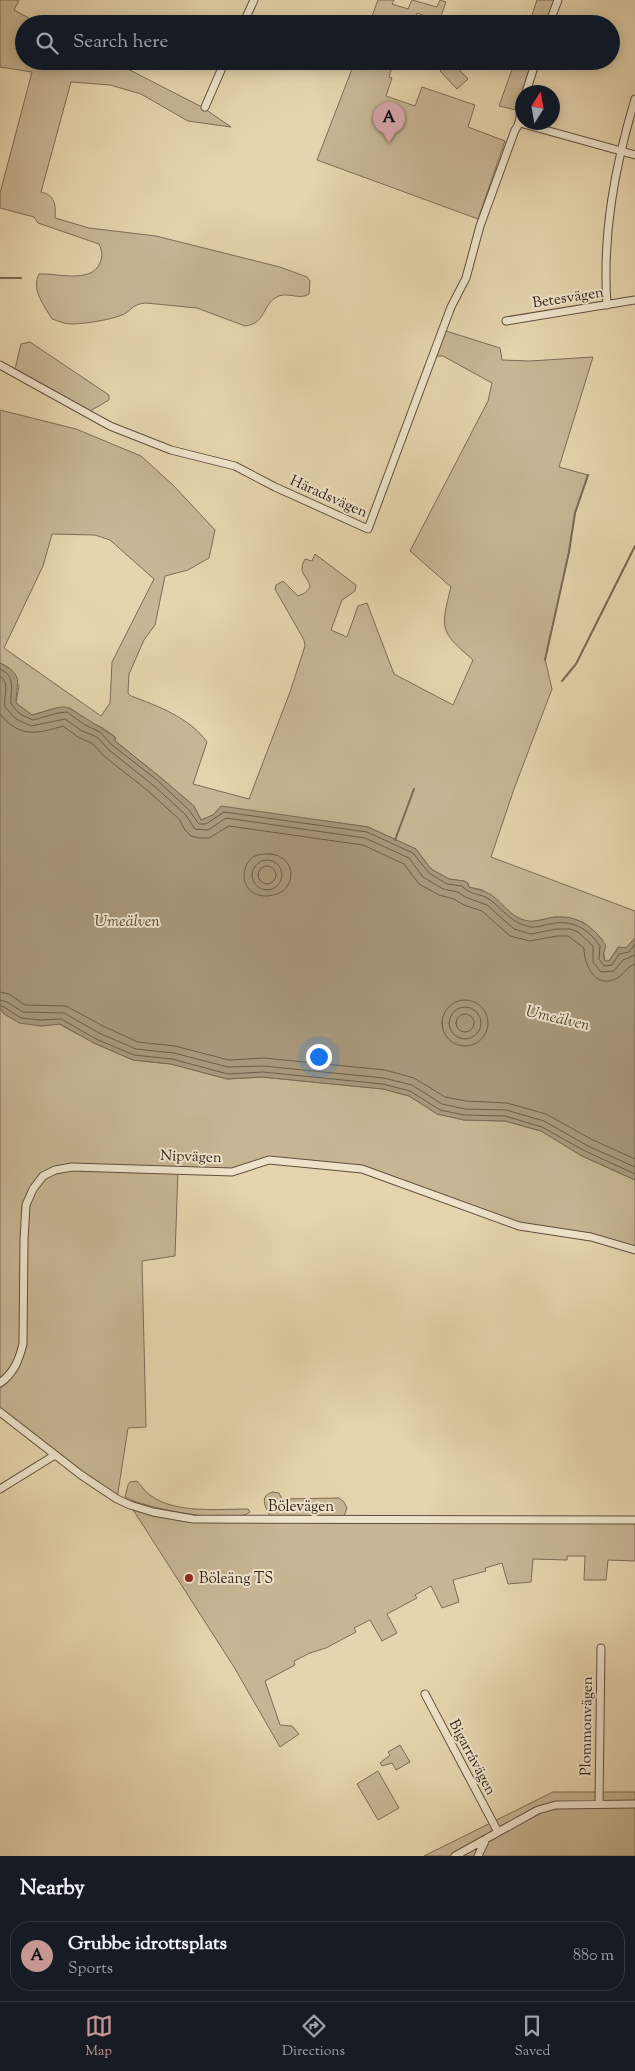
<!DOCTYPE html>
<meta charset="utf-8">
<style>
:root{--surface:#171b24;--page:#242831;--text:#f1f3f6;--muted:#9ea1a6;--line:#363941;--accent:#c59692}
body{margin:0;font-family:"Sorts Mill Goudy",serif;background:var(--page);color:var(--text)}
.compass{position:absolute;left:515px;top:85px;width:45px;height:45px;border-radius:50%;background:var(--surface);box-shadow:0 2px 12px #0003;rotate:11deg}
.you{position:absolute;left:318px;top:1056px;width:18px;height:18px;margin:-12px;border:4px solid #fff;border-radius:50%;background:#1a73e8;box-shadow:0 0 0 8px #1a73e833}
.badge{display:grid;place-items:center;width:32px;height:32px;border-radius:50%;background:var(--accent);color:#111;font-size:16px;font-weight:700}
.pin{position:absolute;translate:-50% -41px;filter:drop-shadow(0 1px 2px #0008)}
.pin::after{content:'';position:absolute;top:26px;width:18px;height:15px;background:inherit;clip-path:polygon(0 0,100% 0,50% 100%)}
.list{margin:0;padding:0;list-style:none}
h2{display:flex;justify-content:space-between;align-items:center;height:65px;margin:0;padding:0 20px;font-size:21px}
h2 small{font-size:16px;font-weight:400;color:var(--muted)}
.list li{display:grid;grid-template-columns:32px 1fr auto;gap:15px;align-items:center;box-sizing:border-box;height:70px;margin:0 10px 10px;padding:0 10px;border:1px solid var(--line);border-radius:20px}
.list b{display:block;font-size:19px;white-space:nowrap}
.list p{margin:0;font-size:16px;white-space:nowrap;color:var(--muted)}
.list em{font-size:16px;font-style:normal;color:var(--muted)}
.icon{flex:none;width:28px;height:28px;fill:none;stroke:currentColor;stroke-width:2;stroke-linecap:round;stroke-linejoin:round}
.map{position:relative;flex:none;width:635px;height:1856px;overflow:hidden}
.search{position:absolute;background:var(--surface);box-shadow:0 2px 12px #0003;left:15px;right:15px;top:15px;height:55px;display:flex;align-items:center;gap:12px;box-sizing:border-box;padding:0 18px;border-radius:28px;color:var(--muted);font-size:19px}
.sheet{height:145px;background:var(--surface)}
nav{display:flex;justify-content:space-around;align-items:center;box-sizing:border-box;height:70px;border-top:1px solid var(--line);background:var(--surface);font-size:14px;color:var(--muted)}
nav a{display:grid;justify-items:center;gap:2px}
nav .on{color:var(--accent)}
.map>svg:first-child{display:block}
.green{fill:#c7b694;stroke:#7c6c56;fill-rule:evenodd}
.water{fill:#a8987b;stroke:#796954}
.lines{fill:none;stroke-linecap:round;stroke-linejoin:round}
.shore{stroke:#6d5e4a;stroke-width:1}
.stream{stroke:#796954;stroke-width:2}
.minor-casing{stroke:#5f4f3e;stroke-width:9}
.minor{stroke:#eee3ca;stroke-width:7}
.poi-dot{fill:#8f2418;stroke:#eee3ca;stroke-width:2}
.labels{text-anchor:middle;stroke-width:4;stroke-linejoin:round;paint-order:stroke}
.street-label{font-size:15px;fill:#322319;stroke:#eee3ca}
.poi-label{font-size:15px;fill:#322319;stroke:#eee3ca;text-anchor:start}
.water-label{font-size:16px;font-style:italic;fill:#554636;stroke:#eee3ca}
</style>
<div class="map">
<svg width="635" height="1856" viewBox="0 0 635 1856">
<rect width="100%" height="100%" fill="#e5d4ad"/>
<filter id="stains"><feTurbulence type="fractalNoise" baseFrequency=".004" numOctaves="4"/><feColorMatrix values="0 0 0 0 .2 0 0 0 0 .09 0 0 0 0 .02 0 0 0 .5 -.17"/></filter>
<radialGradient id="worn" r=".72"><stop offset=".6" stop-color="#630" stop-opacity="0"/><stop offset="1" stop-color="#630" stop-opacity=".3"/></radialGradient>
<path class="green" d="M0,0H19L14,10L40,24H24V61H112L202,107L231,127L188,121L141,94L110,85L71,82L41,192C55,195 56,205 55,218L89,228L156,236L280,267L307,277L310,281L309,294C299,301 286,290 275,298C262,307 265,324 245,326L197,308L146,303C131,304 132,311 122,315C110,320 84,324 71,324C65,324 58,321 52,319C44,305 31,290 39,274C57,273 91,284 100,263C103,256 102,251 99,244L38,223L34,217L0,208V193L32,72L0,67Z
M378,0H394L392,4L408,9L412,0L437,7L440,0L446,2L438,24H426L428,17L417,13L413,24H406L393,19L391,23L384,21L383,24H369Z
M537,0H558L549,24H529Z
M355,61L400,63L398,67L391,70L389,77L392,78L386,96L415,106L422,87L475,105L468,127L505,141L478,219L317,160Z
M515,61H536L526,92H522V103L520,111L499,106Z
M452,62L468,79L457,89L440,71Z
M443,330L500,348L502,360L530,361L593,357L559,467L588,475L575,513L569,552L545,659L552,689L514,789L491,857L635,911V938L626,948L618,947L609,961H605L602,939L583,922L555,917L531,922L518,919L483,890L469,887L468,883L464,881L449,879L431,869L416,849L368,827L325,821L213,815L201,820L194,806L160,777L115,741V737L103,728L88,721L70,708H57L32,715L16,703L19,686L8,667L0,663V410L76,429L141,456L174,486L215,530L209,558L188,570L165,576L155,625L144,640L129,674L128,693L131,696C158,706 190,718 207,742L193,784L249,799L290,692L305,646L304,640L275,589L276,585L283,581L298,596L305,593L310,587C307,574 297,574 305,559L312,561L315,554L356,585L355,591L342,600L331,630L347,637L358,606L367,603L394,674L453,705L473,660C440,631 440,630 451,587L410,551L488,401L492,383L443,356H438L433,359ZM52,534L95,535L110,540L154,579L112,662L110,703L101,716L4,648L43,566Z
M30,342L109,395V400L90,411L15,369L21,344Z
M0,1009L4,1014L41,1026L59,1024L94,1043L133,1060L171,1064L227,1079L262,1077L383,1089L409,1096L438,1114L464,1120L505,1121L541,1131L582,1156L635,1180V1250L628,1247L519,1226L362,1169L269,1160L232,1172L178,1169L175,1256L142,1261L146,1427L128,1428L117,1499L0,1412Z
M137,1481C142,1486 145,1492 150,1495C174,1514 220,1509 248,1509L250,1512C235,1526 143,1508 125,1497L128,1485L130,1482Z
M273,1492L279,1493L282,1499L339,1498L344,1502L347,1508L344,1516H270C265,1507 259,1495 273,1492Z
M130,1505L193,1519L635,1520V1561L608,1560L606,1580H584L585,1556H567V1560L533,1559L531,1582L508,1584L502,1563L485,1568L486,1571L453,1580L459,1602L442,1608L431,1586L415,1595L417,1598L387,1614L397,1633L382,1641L370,1620L354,1628L356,1632L326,1648L310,1653L294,1661L295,1665L265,1681L280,1725L292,1726L299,1734L280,1747L234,1667Z
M400,1745L410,1762L396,1770L392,1763L382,1766L380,1763L390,1755L388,1752Z
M378,1771L399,1808L378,1820L357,1784Z
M553,1792H635V1856H424Z"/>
<path class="water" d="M0,663C25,675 16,683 16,703L32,715C43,713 56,706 66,707C71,708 110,734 115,737V741L160,777L194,806L201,820L213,815L221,806L368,827L416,849L431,869L449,879L464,881L468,883L469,887C478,890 487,891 494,897C503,904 510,915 521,919C533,924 542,919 555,917C578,915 594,927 606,946L603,954L605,961H609L619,947L626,948L635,938V1180L582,1156L541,1131L505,1121L464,1120L437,1114L409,1096L383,1089L262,1077L227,1079L171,1064L133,1060L94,1043L60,1024L41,1026L19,1023L4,1014L0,1008Z"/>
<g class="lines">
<path class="shore" d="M0,669C17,677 10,689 11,704L20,714L33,720L58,713L67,712L85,725L100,732L112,745L157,780L189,810L199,824H206L224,812L367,832L413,853L429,873L447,884L462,886C469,895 480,893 489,899C503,909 510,922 527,926C534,929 543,925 550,924C571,919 588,928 600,946L599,959L604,966L612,965L619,954L629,952L635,944
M0,676C11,684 3,695 5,707L16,719L31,726L65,719L82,731L97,737L109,750L153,785L185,814L195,829L208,830L226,818L365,838L409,858L423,877L443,889L458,892L465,897L487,905L514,929L531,934L556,929H570L578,932L593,946V962L601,972L614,971L623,960L635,955
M0,714C19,738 37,734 63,726L78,737L93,744L104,756L148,791L179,819L185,830L191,836L199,838H209L229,826L363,845L404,864L419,884L439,895L454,899L464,905L482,911L510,936L530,941L557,936H568L584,948C584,967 597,991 619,977C626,972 627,967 635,964
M270,854C299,856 298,895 267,896C261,896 257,895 252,892C240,883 242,863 255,856C260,854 265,854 270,854Z
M252 875a15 15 0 1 1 30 0a15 15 0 1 1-30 0Z
M258 875a9 9 0 1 1 18 0a9 9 0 1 1-18 0Z
M0,992L9,994L25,1005L66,1006L103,1026L138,1042L175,1046L229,1060L264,1058L385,1070L414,1078L445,1097L466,1101L507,1103L546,1114L591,1139L635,1159
M442 1023a23 23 0 1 1 46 0a23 23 0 1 1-46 0Z
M0,1000L7,1002L23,1012L64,1013L99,1033L136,1049L174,1053L228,1067L263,1066L384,1078L412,1085L442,1104L465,1109L506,1110L544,1121L588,1146L635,1167
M0,1006L4,1007L21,1018L41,1020L61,1019L96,1039L134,1055L172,1059L228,1074L263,1072L383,1084L410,1091L440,1110L464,1115L505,1116L542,1127L585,1151L635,1174
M449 1023a16 16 0 1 1 32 0a16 16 0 1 1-32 0Z
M456 1023a9 9 0 1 1 18 0a9 9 0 1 1-18 0Z"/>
<path class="stream" d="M0,278H21
M545,660L569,552L575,513L588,475
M562,681L576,664L635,546
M395,840L414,789"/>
<defs>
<path id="minor" d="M243,24L254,0
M549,24L558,0
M526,92L536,61
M205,107L225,61
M520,123L635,155
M607,305C602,234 615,166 635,99
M506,321L635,300
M0,365L110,426L171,450L235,466L275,487L368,529L451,307L466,278L480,226L515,130C522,122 519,114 522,103
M0,1383C14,1373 19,1360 23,1344L24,1239L26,1205L33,1189L43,1176L55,1170L72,1167L232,1172L269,1160L362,1169L519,1226L591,1237L635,1250
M0,1412L81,1475L117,1499L130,1505L153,1512L193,1519L635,1520
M0,1489L55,1455
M425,1694L498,1832
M599,1804L601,1648
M455,1856L538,1810L556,1805L635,1804
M478,1856L486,1839"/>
</defs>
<use href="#minor" class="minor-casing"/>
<use href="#minor" class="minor"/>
</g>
<circle class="poi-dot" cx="189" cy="1578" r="5"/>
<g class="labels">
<g class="street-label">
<text transform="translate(568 297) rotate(-9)" y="5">Betesvägen</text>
<text transform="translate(329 496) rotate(24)" y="5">Häradsvägen</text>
<text transform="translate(191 1156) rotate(2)" y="5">Nipvägen</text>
<text x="301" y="1511">Bölevägen</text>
<text transform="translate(586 1726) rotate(-89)" y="5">Plommonvägen</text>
<text transform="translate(473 1757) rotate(62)" y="5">Bigarråvägen</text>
</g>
<g class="poi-label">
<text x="199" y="1583">Böleäng TS</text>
</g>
<g class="water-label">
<text x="127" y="926">Umeälven</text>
<text transform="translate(558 1017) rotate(13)" y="6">Umeälven</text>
</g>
</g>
<rect width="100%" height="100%" filter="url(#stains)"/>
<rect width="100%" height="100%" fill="url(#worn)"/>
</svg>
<svg class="compass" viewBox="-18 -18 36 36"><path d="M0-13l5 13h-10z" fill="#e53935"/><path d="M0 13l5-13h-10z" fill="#9ea1a6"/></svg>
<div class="you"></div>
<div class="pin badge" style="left:389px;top:143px">A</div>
<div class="search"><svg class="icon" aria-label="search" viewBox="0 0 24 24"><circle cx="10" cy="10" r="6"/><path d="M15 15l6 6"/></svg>Search here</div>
</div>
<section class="sheet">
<h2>Nearby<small></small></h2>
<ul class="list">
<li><span class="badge">A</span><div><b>Grubbe idrottsplats</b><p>Sports</p></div><em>880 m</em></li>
</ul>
</section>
<nav>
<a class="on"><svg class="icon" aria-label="map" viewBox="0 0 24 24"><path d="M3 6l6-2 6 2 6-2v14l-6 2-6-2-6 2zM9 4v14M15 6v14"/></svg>Map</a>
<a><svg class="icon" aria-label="directions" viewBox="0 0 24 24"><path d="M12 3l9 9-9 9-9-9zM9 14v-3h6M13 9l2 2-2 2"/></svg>Directions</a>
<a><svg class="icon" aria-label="saved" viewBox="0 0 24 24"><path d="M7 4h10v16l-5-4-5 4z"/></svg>Saved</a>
</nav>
